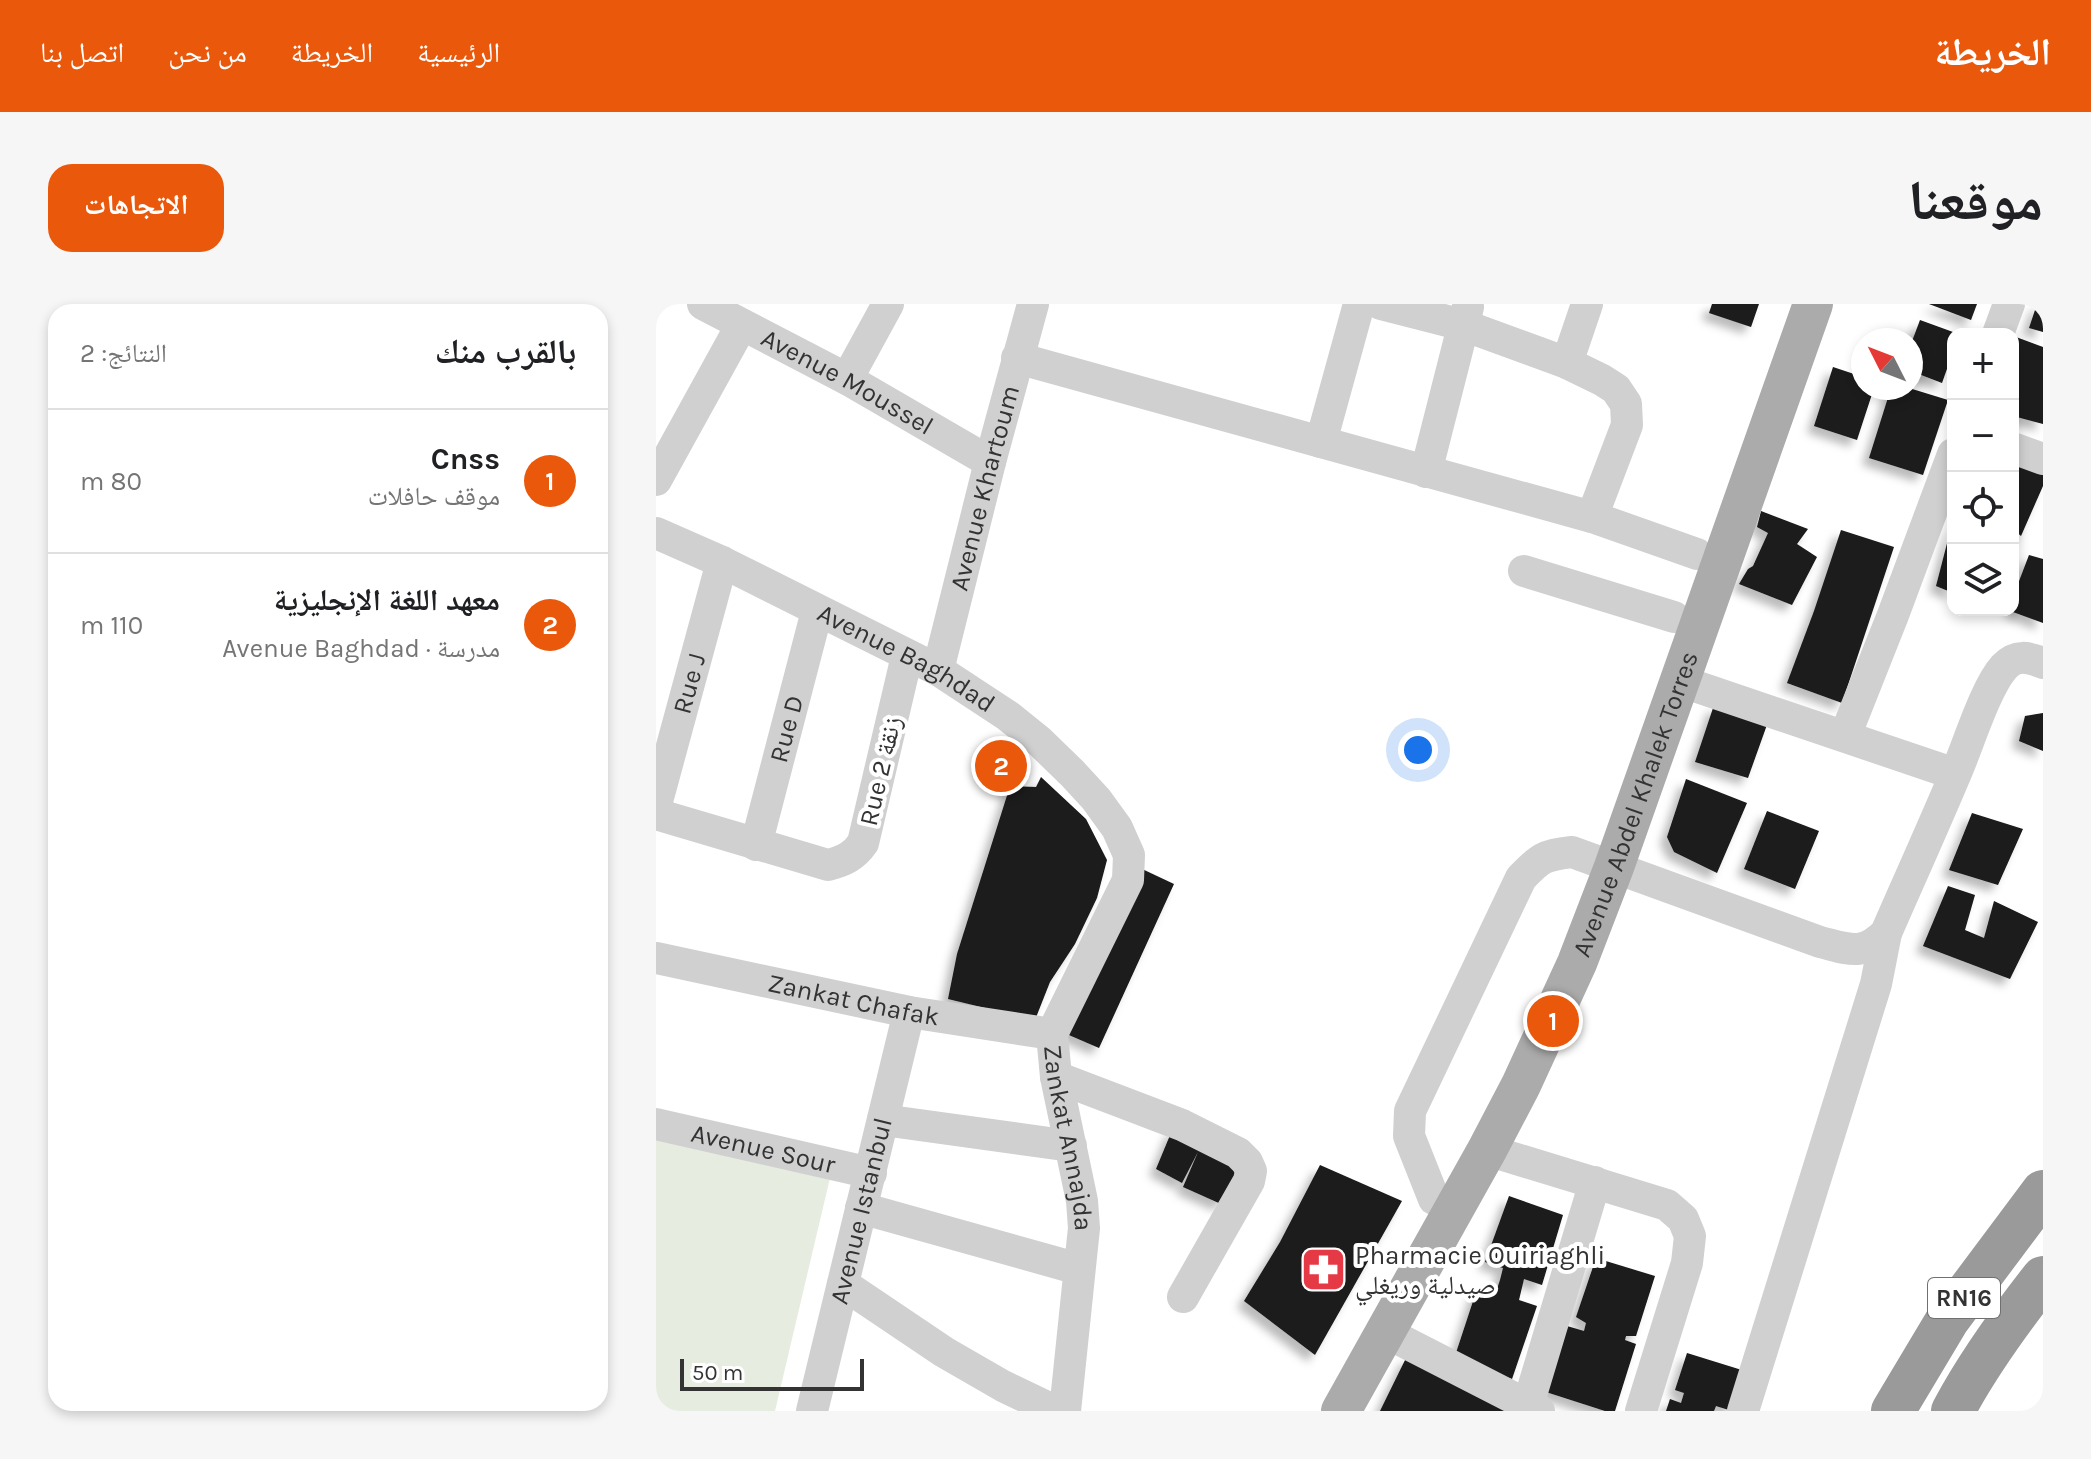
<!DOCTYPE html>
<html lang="ar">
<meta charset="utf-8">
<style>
:root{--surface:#fff;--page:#f6f6f6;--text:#202124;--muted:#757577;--line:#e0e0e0;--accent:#ea580c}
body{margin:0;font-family:Karla,"Noto Naskh Arabic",sans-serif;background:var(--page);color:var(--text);direction:rtl}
.controls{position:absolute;right:24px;top:24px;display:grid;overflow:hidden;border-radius:16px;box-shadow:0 4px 12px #0003}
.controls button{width:72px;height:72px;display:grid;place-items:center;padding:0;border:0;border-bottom:2px solid var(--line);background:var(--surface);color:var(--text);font:40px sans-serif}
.compass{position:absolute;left:1195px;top:24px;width:72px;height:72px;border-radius:50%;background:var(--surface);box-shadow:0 4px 12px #0003;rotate:312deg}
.scale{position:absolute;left:24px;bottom:20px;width:184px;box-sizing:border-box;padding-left:8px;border:4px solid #333;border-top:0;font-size:22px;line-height:28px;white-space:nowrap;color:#333;-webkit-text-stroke:6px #fff;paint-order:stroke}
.you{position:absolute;left:762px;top:446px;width:28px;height:28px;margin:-20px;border:6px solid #fff;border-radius:50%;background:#1a73e8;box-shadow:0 0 0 12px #1a73e833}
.badge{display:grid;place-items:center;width:52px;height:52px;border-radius:50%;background:var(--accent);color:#fff;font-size:26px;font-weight:700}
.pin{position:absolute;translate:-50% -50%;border:4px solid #fff;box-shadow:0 2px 8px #0006}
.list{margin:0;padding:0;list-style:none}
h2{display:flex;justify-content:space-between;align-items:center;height:104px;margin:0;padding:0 32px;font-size:34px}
h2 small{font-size:26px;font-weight:400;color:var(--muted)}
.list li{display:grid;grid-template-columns:52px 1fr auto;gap:24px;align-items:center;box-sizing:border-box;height:144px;padding:0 32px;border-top:2px solid var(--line)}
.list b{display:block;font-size:30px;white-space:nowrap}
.list p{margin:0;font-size:26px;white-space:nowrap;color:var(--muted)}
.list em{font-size:26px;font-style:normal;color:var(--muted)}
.icon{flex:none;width:44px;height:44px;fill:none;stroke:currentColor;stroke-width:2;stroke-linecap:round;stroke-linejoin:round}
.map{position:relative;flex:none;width:1387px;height:1107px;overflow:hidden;direction:ltr;border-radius:24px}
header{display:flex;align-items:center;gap:48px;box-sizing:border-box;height:112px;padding:0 40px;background:var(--accent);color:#fff}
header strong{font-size:38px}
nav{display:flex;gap:44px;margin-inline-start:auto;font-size:28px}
.intro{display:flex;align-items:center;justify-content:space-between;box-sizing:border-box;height:192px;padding:0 48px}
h1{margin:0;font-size:56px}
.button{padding:20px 36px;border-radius:24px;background:var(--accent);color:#fff;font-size:28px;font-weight:700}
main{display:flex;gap:48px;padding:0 48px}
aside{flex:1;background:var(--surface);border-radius:24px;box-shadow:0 4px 12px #0003}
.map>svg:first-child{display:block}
.green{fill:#e6ecdf}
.building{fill:#1a1a1a;filter:url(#shadow)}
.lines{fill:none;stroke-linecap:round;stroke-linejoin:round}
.minor{stroke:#d0d0d0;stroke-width:32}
.major{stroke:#ababab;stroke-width:40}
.highway{stroke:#9a9a9a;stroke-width:44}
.labels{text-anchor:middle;stroke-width:8;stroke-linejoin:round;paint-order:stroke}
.shield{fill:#fff;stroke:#707070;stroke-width:2}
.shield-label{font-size:24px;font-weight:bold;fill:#333}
.street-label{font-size:26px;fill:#333;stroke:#fff}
.poi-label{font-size:26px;fill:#333;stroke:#fff;text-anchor:start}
</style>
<header>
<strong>الخريطة</strong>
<nav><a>الرئيسية</a><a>الخريطة</a><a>من نحن</a><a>اتصل بنا</a></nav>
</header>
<div class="intro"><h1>موقعنا</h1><a class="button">الاتجاهات</a></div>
<main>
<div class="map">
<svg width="1387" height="1107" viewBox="0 0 1387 1107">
<defs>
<filter id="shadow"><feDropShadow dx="-7" dy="7" stdDeviation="4" flood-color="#0004"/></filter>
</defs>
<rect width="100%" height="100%" fill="#fff"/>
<path class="green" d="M0,835L174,874L119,1107H0Z"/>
<path class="building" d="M1056,0H1103L1095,23L1053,9Z
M1273,0H1321L1315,16Z
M1381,0H1387V28L1373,24Z
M1264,16L1297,28V48L1286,79L1255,67V40Z
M1360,33L1387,43V120L1357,112V41Z
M1177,63L1207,73V84H1218L1201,136L1158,122Z
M1235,84H1253L1292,96L1267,171L1213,154Z
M1357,159L1387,171V182L1365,232L1357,225Z
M1105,207L1152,225L1141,240L1161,253L1136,301L1083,280L1092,265L1097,262L1112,229L1101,223Z
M1296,220H1297V289L1280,282Z
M1185,226L1238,243L1186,399L1131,379L1158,307Z
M1373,251L1387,255V319L1357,308V293Z
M1058,401L1112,418L1092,474L1039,458Z
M1387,409V447L1363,437L1369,412Z
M385,473L430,515L451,556L441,594L419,640L394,678L379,716L292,695L301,650L354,482L380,483Z
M1030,475L1091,499L1061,569L1018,548L1011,533Z
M1111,507L1163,527L1139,585L1088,565Z
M1316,509L1367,525L1342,581L1293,566Z
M484,564L518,580L443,744L406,728Z
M1292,582L1319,591L1309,626L1328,634L1338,597L1382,618L1354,675L1267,642Z
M517,824L587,862L565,900L527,883L542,848L526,879L500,865Z
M664,861L746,897L659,1051L588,997L624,938Z
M853,892L907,911L886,981L868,975L863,996L881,1002L856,1075L798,1055L822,982L840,988L844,976L847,964L829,958Z
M940,954L999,972L980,1032H970L969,1036L980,1040L959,1107H949L890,1088L911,1022L928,1027L930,1019L920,1013Z
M1031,1049L1089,1067L1076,1107L1060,1102L1058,1107H1010L1014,1095L1025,1099L1028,1089L1019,1086Z
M751,1052L854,1107H724Z"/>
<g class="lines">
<g class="minor">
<path id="s1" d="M47,0L191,75L334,158"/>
<path d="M725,0L807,21L911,59L946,76L960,85L970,100L971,121L936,213"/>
<path d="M1342,30L1353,0"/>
<path d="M361,54L936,213L1041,250"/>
<path d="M911,59L931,0"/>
<path d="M191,75L232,0"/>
<path d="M665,138L703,0"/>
<path d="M1357,144L1387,155"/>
<path d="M770,168L812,3"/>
<path d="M0,176L85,22"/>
<path id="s2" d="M0,229L66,258L282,366L352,412L383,437L416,469L440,495L461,524L473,551L472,576L396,730L400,773L426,897L428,924L409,1107"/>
<path d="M868,267L1018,313"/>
<path id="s3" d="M282,366L334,158L377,0"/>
<path d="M1024,377L1299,470"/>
<path d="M1189,432L1237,311L1297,150"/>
<path id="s4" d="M0,501L66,258"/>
<path d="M0,510L172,561C188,557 198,552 207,539L251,352"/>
<path id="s5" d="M100,541L161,307"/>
<path id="s6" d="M0,654L253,708L396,730"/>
<path d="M400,773L526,821L582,849L591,858L595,867L593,877L527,993"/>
<path d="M227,816L415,842"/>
<path id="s7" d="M0,820L215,869"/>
<path d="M831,846L1011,901L1027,915L1034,932L1031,959L985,1107"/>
<path d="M205,904L423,965"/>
<path d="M797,906L778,895L753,832L754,807L865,574C884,554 888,551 916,548L1164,638C1193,645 1206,653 1230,629C1254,574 1279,519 1302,464C1313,438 1330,383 1348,363C1360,350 1372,353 1387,359"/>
<path d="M187,980L288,1048L347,1082L399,1107"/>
<path d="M729,1028L883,1107"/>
<path d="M872,1101L939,878"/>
<path id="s8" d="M156,1107L253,708"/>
<path d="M1087,1107L1220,680L1230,629"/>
</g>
<path class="major" id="s9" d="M685,1107L831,846L865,781L921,659L958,563L1157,0"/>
<path class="highway" d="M1237,1107L1292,1015L1387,888
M1297,1107C1322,1060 1354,1016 1387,974"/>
</g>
<defs>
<symbol id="pharmacy-square" viewBox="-11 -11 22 22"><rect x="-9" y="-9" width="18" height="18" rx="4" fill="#e63946" stroke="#fff"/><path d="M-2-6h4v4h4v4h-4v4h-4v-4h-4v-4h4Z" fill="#fff"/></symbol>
</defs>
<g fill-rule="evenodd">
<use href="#pharmacy-square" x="642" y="940" width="51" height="51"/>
</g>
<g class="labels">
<rect class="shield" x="1272" y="974" width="72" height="40" rx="6"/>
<g class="shield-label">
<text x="1308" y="1002">RN16</text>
</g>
<g class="street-label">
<text dy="9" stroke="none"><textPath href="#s1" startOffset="164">Avenue Moussel</textPath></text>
<text dy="9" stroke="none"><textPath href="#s3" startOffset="188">Avenue Khartoum</textPath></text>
<text dy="9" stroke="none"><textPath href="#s2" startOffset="280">Avenue Baghdad</textPath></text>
<text dy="9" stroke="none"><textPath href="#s4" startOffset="126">Rue J</textPath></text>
<text dy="9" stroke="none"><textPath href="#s5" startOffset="120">Rue D</textPath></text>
<text transform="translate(224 467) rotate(-77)" y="9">Rue 2 زنقة</text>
<text dy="9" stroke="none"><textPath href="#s9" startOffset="676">Avenue Abdel Khalek Torres</textPath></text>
<text dy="9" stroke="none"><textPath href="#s6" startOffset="202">Zankat Chafak</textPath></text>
<text dy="9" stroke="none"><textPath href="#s2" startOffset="886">Zankat Annajda</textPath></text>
<text dy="9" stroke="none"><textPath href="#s7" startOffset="110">Avenue Sour</textPath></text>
<text dy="9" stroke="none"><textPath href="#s8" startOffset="206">Avenue Istanbul</textPath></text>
</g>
<g class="poi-label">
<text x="699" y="960">Pharmacie Ouiriaghli<tspan x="699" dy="30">صيدلية وريغلي</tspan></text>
</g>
</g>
</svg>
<div class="controls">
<button>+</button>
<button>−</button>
<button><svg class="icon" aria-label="locate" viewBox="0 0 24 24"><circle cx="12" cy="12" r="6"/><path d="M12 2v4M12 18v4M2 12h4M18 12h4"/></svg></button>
<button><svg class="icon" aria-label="layers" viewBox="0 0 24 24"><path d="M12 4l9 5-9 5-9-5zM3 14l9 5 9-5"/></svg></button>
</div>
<svg class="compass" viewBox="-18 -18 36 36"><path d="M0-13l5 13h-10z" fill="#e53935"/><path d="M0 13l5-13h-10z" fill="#757577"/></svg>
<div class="scale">50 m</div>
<div class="you"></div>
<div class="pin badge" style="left:897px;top:717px">1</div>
<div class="pin badge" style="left:345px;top:462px">2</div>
</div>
<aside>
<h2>بالقرب منك<small>النتائج: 2</small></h2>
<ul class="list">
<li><span class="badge">1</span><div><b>Cnss</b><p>موقف حافلات</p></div><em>80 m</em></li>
<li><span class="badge">2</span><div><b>معهد اللغة الإنجليزية</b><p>مدرسة · Avenue Baghdad</p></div><em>110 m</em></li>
</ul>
</aside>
</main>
